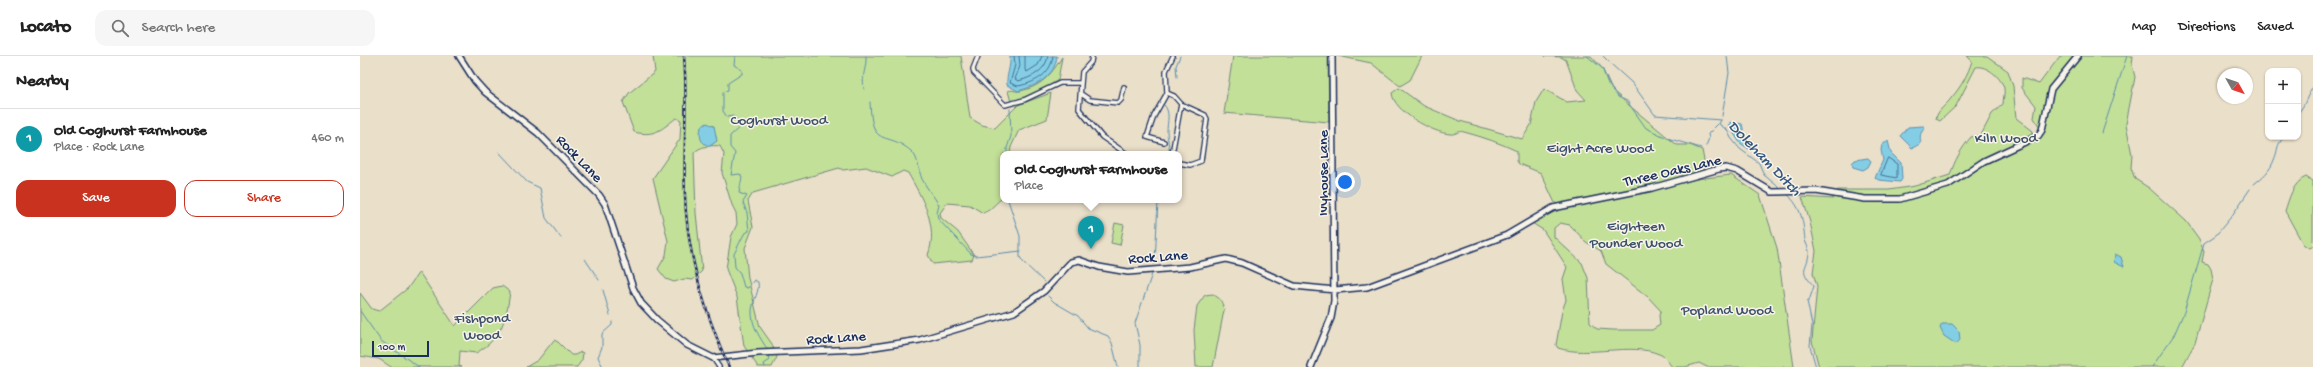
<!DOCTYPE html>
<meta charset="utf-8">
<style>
:root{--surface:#fff;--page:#f6f6f6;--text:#222;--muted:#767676;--line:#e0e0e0;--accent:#c8321e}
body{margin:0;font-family:"Gochi Hand",sans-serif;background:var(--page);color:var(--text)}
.controls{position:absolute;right:12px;top:12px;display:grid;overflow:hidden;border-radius:8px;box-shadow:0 1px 3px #0004}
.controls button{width:36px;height:36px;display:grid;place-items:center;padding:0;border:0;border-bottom:1px solid var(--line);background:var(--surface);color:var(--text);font:20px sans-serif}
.compass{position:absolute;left:1857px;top:12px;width:36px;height:36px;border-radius:50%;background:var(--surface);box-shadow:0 1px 3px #0004;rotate:130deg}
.scale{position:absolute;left:12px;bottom:10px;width:57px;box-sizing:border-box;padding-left:4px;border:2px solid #1b2f5e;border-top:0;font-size:11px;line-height:14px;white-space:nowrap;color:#1b2f5e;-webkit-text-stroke:3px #f7f3e8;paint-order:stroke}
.you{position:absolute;left:985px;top:126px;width:14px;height:14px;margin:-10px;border:3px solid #fff;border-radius:50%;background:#1a73e8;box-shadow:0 0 0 6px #1a73e833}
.badge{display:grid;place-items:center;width:26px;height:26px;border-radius:50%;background:var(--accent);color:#fff;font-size:13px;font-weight:700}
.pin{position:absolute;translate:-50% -33px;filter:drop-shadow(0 1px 2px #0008)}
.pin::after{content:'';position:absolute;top:21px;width:14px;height:12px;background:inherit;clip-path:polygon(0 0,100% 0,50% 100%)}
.popup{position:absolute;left:640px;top:95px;width:182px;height:52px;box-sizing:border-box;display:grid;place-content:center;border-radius:8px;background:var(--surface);filter:drop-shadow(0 1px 3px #0005);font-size:13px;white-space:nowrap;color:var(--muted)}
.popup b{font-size:15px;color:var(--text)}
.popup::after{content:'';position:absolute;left:50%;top:100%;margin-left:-8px;border:8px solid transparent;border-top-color:var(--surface)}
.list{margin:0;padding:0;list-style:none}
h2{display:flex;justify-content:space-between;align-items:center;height:52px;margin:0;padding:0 16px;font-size:17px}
h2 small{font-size:13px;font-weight:400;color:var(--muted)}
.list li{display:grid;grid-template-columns:26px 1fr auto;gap:12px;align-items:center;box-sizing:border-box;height:60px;padding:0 16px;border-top:1px solid var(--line)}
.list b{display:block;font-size:15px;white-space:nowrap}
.list p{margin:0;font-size:13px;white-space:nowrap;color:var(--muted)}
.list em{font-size:13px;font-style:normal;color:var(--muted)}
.actions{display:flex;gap:8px;padding:12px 16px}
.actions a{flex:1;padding:9px 0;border:1px solid var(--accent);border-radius:12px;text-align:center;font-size:14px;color:var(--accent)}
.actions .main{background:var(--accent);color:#fff}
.icon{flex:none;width:22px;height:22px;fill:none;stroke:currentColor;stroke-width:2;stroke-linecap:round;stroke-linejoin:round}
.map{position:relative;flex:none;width:1953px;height:311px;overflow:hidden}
header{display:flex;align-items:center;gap:24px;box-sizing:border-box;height:56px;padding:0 20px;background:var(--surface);border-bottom:1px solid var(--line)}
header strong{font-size:19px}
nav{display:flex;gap:22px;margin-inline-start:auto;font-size:14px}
.search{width:280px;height:36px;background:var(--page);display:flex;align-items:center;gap:10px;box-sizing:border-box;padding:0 14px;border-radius:12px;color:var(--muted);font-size:15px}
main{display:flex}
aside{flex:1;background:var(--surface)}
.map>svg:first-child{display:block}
.green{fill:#c3e098;stroke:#6f887b;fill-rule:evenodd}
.water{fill:#84cee5;stroke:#5a8eaf}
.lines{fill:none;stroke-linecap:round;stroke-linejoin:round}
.shore{stroke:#456f94;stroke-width:1}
.stream{stroke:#5a8eaf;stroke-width:1}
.street-casing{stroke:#1b2f5e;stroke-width:6}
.secondary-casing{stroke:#1b2f5e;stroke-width:8}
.street{stroke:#f7f3e8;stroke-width:3.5}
.secondary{stroke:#f7f3e8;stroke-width:5}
.rail-casing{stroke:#1b2f5e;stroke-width:2.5}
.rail{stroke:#f7f3e8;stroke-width:1;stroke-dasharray:3;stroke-linecap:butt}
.labels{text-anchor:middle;stroke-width:3;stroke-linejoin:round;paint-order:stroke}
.park-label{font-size:15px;fill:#3d526a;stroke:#f7f3e8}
.street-label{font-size:15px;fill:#1b2f5e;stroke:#f7f3e8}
.water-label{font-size:16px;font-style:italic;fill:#355780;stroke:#f7f3e8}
</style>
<header>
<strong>Locato</strong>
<div class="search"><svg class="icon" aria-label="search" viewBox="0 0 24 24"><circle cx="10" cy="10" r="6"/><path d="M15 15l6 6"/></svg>Search here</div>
<nav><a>Map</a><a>Directions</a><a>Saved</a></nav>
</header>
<main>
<aside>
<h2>Nearby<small></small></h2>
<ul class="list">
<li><span class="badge" style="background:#0f9aa8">1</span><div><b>Old Coghurst Farmhouse</b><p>Place · Rock Lane</p></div><em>460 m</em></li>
</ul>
<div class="actions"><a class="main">Save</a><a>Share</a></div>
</aside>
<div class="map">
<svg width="1953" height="311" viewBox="0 0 1953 311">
<rect width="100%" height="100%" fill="#eadfc9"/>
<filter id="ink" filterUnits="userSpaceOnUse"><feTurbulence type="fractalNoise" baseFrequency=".025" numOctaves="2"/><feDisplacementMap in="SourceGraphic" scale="8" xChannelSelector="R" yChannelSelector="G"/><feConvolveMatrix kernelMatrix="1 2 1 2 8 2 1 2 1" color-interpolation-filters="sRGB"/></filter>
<g filter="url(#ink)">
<path class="green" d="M293,0H601L610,62L622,69L635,72L658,49L691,37L687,63L659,74L651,91L650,98H643V141L629,154L623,157L610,149L587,147L580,157L581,162L598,176L614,199L612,204L573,208L568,199C579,170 562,142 548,117L543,115L532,121L506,111L483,114L479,112L393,137L388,145L393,171L385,192L388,222L400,271L412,288L417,301L412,311H398L384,290L377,241L366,213L371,181L377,168L376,157L372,149L362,117L364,98L360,90C352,89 339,90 334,97L336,157L342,215L333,224L324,223L314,226L306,223L298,213L306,199L308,185L293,122L320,83L321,64L316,62C301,74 294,81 274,76L263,46L269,37L295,16Z
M873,0H968L969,66L864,57Z
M978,0H1062L1050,24L1040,30L1011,7Z
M1184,0H1231L1242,12L1252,34L1271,51L1317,89H1330L1342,94L1345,110L1341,117L1312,126L1201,149L1195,147L1181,117L1159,108L1157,105V95C1140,87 1123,81 1104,76C1099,74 1095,79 1090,78C1073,77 1033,55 1032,37L1039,32L1064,50L1100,65L1162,83L1171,69L1176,46L1184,33L1207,46L1226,44L1217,34L1206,4L1201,1Z
M1607,0H1627L1648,15L1653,30L1656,62L1673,75L1671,88L1682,79L1685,69L1679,70L1674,62L1676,50L1662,32V22L1679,28L1700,0H1773L1772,9L1775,21L1766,68L1772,99L1771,112L1775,123L1789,132L1826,165L1839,183L1844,195L1842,206L1848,208L1851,213L1853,223L1835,287L1822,311H1459L1452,285L1457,230L1453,217L1456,195L1450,166L1442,141L1473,143L1472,139L1478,134H1529L1555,130L1590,119C1595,104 1601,93 1611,81L1621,79L1632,58L1643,48C1643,43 1645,37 1644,32C1641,21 1626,9 1616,11L1596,50L1580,65L1576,63C1577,54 1587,49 1592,41C1601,31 1608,18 1612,5Z
M702,1L698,24L673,41L651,46L648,35C652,33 656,36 660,35C681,31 691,19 702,1Z
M1371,119L1400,139L1417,192L1434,311H1347L1339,307L1325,311H1312C1308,306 1305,300 1299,298C1271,286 1228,302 1198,292L1196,289L1202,255L1206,244L1203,223L1207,211L1183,174L1172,167L1173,165L1204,152L1294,134L1336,123ZM1200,167L1210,169L1226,186L1241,195L1246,208L1288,241L1301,255L1299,259L1300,269L1292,274H1253L1237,273L1230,267L1228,222L1222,207L1194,181V172Z
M1946,121L1953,125V183L1952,191L1949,192L1943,188L1925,155C1929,143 1933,126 1946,121Z
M755,167L764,169L760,189L751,187Z
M59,216L95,270L133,232L142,230L150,236C146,264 142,282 116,297L100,295L99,310L102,311H31L19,303L0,300V237L12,253L19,255L48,232Z
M853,238L861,244L864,254L853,311H836L834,274L837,250L845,239Z
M194,284L198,286L211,299H215L221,296L223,297L222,304L217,311H166L178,304Z"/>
<path class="water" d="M650,0H697C695,21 676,30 658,35L647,29C646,19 651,11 650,0Z
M1370,66L1382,68L1384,77L1392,87L1389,93L1380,87L1369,70Z
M347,67L354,70L357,85L350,90C340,88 339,80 341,71Z
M1563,70L1565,71L1561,77C1558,86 1566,86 1552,92L1540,80L1548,71Z
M1528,85L1531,97L1541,107L1542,123L1540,126L1519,124L1515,122L1523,104L1521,94L1522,89Z
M1508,102L1511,105L1508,111L1503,114L1493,111L1492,107L1495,104Z
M1755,198L1761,201L1764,211L1754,206Z
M1582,268H1592L1599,275L1600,284L1596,288L1584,280L1580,272Z"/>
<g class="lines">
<path class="shore" d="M654,0L655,9L650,27L658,30C674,27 691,19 693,0
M659,0L660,10L655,23L658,25C671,22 686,15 688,0
M665,0V14L667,16L678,9L682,0
M1528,102L1537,108V122L1521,119Z"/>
<path class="stream" d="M375,0L374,9L382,14V18L368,27V34L363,36V55L367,61L373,60L382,69L370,80V91L375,97L371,119L380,118L382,121L379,137L387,140L383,146L387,157L389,175L384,178L374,198L375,211L380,217L384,231L388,232L394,224L398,226C400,235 393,244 392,254C391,269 400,282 408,294
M1227,0L1242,12L1248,28L1258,41L1267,45L1286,72L1307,82L1341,92
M1243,0L1249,6
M1252,9L1272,27L1295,59L1361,64
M817,21L816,10L820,0
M504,33C501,19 507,12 506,0
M510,46C512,95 525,73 551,95C559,102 558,114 562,123C567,133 574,140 579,149L577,157L578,163L611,198L616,200L661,195
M804,49C811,56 807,66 807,75C807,83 810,89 809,98
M1938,57C1946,49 1946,40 1953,31
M1362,60L1369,17L1367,0
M1361,64L1359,68L1367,74L1371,82L1380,93L1399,107L1404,119L1422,134
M1742,77L1767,0
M1346,90L1349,82L1348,78L1358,68
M139,96L167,126L180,132L186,162L201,182
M647,98V92L651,80L650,53
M643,123V125
M1894,128C1903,121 1910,115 1914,104C1919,93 1915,91 1924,81
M1427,138C1442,152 1443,165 1445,184C1446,188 1449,192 1449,196C1448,214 1437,212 1454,230L1449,245H1447L1452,269L1450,290L1456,311
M648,144L660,180V201L663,206L684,226
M225,203L239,224
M795,208L798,144
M243,234L250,259
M688,240L694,246L718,260L728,272L748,280L752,287L758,311
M0,255L21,285L59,311
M243,311L238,301L242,291V278L252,269V266
M405,311L404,308L410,304L409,299
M780,311V289L775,267L792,218
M1792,311L1814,279L1824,256L1844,187L1856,179L1871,161L1890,133"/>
<defs>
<path id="street" d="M618,0L613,13L614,17L645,49L664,44L700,27H721
M732,0L731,6L722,16L719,53L742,81L767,98
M721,38L730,44L758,47L761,44L764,31
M804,86L787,81L794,60L807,37
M812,98L821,48L814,40L807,37L806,15L813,0
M819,107L830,109L841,105L847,63L845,59L821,48
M353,302L359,311"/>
<path id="secondary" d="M99,0L115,25L125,36L178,77L239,139L245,148L273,232L281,247L297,264L327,289L353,302L398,297L501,293L560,284L654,256L684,235L711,206L719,204L739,211L768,216L830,211L866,203L882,207L934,230L975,234L1007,231L1147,179L1193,152L1292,132L1359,113L1366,112L1377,115L1412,136L1456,135L1505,143H1540L1588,129L1624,105L1678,80L1682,74L1691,33L1718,0
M951,311L971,262L974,245L972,0"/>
</defs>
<use href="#street" class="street-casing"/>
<use href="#secondary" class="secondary-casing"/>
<use href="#street" class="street"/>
<use href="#secondary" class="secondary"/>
<defs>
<path id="rail" d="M324,0C328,47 323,94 325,140C327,200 345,257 369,311"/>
</defs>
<use href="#rail" class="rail-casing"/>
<use href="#rail" class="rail"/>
</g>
</g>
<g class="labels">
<g class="park-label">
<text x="419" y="68">Coghurst Wood</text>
<text x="1646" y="86">Kiln Wood</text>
<text x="1240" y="96">Eight Acre Wood</text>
<text x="1276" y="174">Eighteen<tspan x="1276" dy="17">Pounder Wood</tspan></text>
<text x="1367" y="258">Popland Wood</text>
<text x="122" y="266">Fishpond<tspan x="122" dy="17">Wood</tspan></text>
</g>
<g class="street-label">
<text transform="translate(220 102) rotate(46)" y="5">Rock Lane</text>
<text transform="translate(1312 114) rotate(-13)" y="5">Three Oaks Lane</text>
<text transform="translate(962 117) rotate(-90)" y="5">Ivyhouse Lane</text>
<text transform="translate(798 200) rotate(-4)" y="5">Rock Lane</text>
<text transform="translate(476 281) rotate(-4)" y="5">Rock Lane</text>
</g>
<g class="water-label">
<text transform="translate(1406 101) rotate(46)" y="6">Doleham Ditch</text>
</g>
</g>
</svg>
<div class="controls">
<button>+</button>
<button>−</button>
</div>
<svg class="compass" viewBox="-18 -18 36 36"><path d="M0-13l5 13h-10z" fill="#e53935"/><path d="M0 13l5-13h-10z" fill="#767676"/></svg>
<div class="scale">100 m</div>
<div class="you"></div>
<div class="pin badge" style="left:731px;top:193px;background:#0f9aa8">1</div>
<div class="popup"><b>Old Coghurst Farmhouse</b>Place</div>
</div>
</main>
